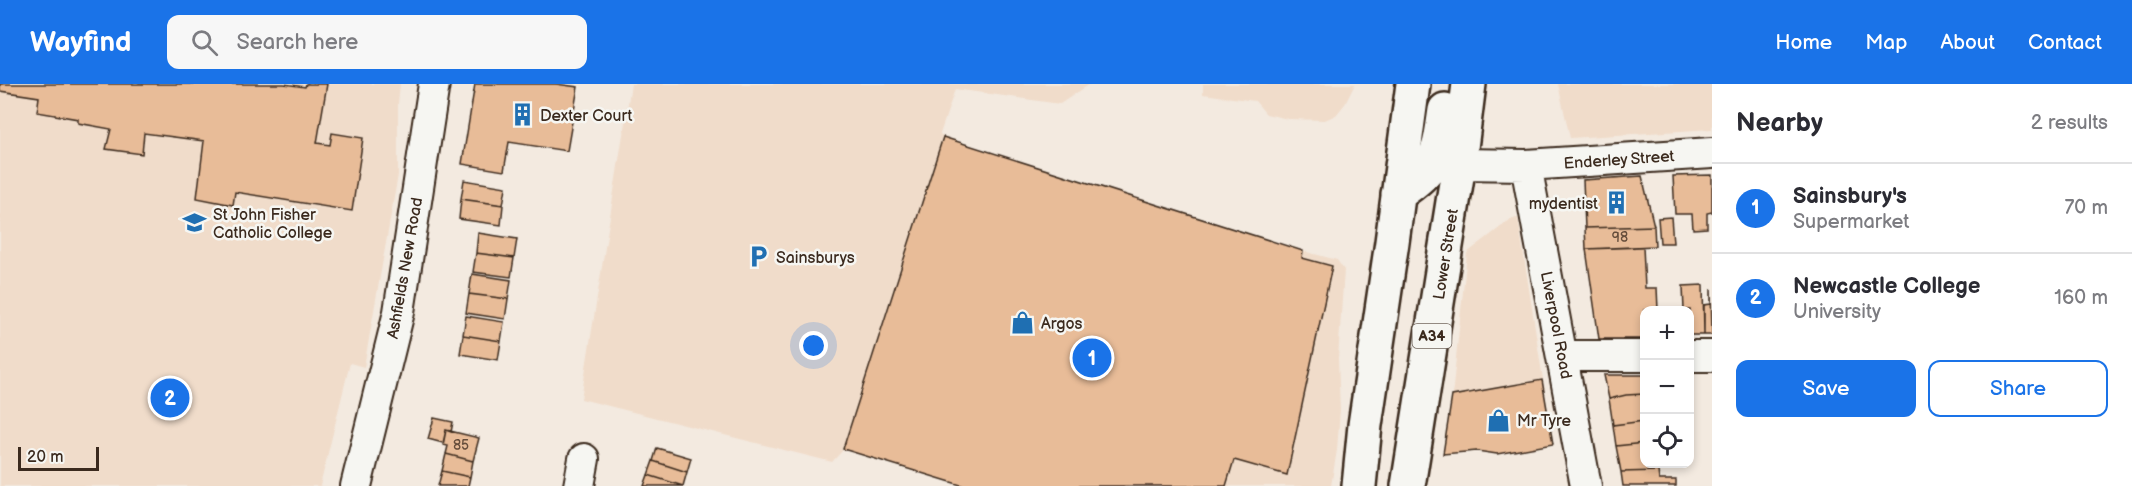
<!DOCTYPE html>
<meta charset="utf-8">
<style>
:root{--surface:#fff;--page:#f7f7f7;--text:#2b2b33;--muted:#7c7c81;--line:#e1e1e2;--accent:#1a73e8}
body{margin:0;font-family:"Balsamiq Sans",sans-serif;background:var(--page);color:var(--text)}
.controls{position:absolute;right:18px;bottom:18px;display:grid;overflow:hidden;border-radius:12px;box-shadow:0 3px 9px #0003}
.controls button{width:54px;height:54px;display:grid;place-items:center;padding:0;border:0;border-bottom:2px solid var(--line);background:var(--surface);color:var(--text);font:30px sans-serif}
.scale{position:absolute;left:18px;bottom:15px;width:81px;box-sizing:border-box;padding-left:6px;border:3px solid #3b2a1e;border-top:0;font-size:16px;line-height:21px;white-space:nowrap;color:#3b2a1e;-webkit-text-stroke:4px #f6f6f2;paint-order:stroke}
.you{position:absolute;left:814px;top:262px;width:21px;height:21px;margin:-15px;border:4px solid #fff;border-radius:50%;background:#1a73e8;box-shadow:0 0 0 9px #1a73e833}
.badge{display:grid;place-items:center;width:39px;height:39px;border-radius:50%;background:var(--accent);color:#fff;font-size:20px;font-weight:700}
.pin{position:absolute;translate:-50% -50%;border:3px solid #fff;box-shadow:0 2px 6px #0006}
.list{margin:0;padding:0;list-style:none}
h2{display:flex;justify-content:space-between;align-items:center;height:78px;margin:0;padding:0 24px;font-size:26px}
h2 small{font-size:20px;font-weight:400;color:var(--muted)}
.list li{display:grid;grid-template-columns:39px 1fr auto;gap:18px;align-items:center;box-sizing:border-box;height:90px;padding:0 24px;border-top:2px solid var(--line)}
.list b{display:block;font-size:22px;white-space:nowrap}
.list p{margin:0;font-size:20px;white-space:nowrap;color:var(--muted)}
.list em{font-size:20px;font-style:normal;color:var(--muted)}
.actions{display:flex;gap:12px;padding:18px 24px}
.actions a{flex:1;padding:14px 0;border:2px solid var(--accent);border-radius:12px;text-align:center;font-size:21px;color:var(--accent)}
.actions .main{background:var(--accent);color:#fff}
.icon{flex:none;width:33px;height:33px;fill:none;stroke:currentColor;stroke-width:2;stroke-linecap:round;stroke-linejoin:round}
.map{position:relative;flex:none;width:1712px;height:402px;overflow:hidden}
header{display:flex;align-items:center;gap:36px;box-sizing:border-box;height:84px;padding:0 30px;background:var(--accent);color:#fff}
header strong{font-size:28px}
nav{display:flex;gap:33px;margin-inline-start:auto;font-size:21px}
.search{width:420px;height:54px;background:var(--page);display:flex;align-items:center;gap:15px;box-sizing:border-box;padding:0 21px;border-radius:12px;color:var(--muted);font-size:22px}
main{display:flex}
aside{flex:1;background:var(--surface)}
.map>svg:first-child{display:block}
.built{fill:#f0dcca}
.building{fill:#e8bc98;stroke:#3b2a1e;stroke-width:1.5}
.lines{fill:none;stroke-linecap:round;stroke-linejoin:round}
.minor-casing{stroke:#3b2a1e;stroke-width:34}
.highway-casing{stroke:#3b2a1e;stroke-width:38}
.minor{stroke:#f6f6f2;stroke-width:30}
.highway{stroke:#f6f6f2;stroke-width:33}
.labels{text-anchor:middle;stroke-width:5;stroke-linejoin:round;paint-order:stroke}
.number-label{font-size:14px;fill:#664e3c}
.shield{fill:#f6f6f2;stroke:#73675e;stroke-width:1.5}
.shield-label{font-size:15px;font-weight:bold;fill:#3b2a1e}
.poi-label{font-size:16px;fill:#3b2a1e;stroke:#f6f6f2;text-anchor:start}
.street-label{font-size:16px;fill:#3b2a1e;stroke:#f6f6f2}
</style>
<header>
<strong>Wayfind</strong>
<div class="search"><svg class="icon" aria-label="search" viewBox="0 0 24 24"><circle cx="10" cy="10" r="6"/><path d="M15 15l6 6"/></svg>Search here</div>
<nav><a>Home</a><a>Map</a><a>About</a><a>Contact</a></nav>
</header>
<main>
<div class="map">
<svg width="1712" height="402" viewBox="0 0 1712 402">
<rect width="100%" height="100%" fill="#f3eae0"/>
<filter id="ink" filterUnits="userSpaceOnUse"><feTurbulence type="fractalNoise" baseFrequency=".0167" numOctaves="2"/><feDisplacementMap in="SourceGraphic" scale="12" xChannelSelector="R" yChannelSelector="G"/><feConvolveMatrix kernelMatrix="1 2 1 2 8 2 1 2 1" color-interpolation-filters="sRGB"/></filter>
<g filter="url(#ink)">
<path class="built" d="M0,0H400L398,20V91L364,283L350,279L320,402H0Z
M631,0H1090L1060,20L955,5L940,50L943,53L1303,167L1337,176L1344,186L1338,275L1340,326L1337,366L1331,402H964L844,365L832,378L581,315Z
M1203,0H1355L1345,20L1336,31L1325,36L1288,35L1266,30L1255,17L1203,10Z
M1558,0H1712V45L1570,54Z
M1518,134L1553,360L1497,370L1477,367L1443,370L1452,312L1467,169L1511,135Z"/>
<path class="building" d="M0,0H284L305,3L306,0H327L317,59L330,61L332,49L363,54L352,127L235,108L233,121L197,114L204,57L144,49L142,70L106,65L111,45L78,39V35L37,28L39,13L0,7Z
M475,0H556L578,3L567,67L509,58L504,87L462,80Z
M943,53L1303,167L1302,174L1332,182L1287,391L1234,376L1226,402H964L843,365Z
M1712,91V128L1707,129V144L1693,145L1692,130H1675L1673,92Z
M1642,92L1654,142L1585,144L1583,96Z
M464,96L506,103L503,121L461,115Z
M461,115L503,121L501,141L459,135Z
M1671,133L1673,159H1660L1658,134Z
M1654,142L1655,162L1586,165L1585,144Z
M478,149L517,155L514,174L476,169Z
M1643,163L1645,204H1657L1658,226H1644V255H1599L1586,165Z
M476,169L514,174L511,193L473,188Z
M472,190L511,196L508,215L469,210Z
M1703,201L1704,251H1690V226H1684L1683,202Z
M1711,205L1712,251H1704V221L1711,220Z
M469,210L508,215L505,235L466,229Z
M466,232L504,238L501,257L463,251Z
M463,251L501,257L498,276L460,270Z
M1604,291H1644V310L1626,311L1609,315Z
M1542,296L1553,360L1497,370L1477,367L1443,370L1452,312Z
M1644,310V337L1613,341L1609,315L1626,311Z
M434,334L453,338L451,348L446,346L443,359L428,355Z
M1644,337V359L1616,362L1613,341Z
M446,346L479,354L473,377L446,370L448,362L443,361Z
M1644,359V380H1656L1658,387L1621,388L1616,362Z
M657,364L691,374L687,388L653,377Z
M446,370L473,377L470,393L442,387Z
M653,377L687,388L683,402L648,391Z
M442,387L470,393L468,402H438Z
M1658,387L1659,396H1676V402H1623L1621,388Z
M648,391L683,402H644Z"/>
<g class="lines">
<defs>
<path id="minor" d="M1459,80L1526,81L1712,69
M1526,81L1586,402
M1563,272H1644
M1690,272H1712
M356,402L399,228L434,0
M579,402L584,375"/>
<path id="highway" d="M1398,110C1439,82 1438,72 1445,26
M1359,402L1365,341L1392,158L1413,0
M1408,402L1459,80L1469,0"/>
</defs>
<use href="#minor" class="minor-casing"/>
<use href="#highway" class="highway-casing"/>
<use href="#minor" class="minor"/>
<use href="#highway" class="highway"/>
</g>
</g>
<defs>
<symbol id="building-bare" viewBox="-9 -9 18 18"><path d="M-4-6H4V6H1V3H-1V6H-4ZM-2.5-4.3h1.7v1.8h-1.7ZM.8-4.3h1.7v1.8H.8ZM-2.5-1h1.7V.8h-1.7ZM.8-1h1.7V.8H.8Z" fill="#1f6fb2" stroke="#f6f6f2" stroke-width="2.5" paint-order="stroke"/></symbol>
<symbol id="school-bare" viewBox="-9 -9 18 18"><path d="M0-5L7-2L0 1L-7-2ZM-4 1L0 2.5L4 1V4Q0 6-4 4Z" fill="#1f6fb2" stroke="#f6f6f2" stroke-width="2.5" paint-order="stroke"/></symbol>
<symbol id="parking-bare" viewBox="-9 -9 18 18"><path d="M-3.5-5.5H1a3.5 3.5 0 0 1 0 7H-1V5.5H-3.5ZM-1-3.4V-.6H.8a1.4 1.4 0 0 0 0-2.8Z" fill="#1f6fb2" stroke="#f6f6f2" stroke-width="2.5" paint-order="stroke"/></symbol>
<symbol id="shop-bare" viewBox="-9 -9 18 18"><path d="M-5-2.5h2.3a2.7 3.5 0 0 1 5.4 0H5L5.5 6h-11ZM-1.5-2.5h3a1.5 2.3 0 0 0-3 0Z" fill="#1f6fb2" stroke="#f6f6f2" stroke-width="2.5" paint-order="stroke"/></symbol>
</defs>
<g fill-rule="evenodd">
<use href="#building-bare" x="506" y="14" width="33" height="33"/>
<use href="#building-bare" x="1600" y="102" width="33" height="33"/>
<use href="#school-bare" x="178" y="122" width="33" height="33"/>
<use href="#parking-bare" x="742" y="156" width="33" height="33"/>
<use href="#shop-bare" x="1006" y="222" width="33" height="33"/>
<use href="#shop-bare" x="1482" y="320" width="33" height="33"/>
</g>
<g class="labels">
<g class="number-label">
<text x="1620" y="158">98</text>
<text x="461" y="366">85</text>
</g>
<rect class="shield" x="1412.5" y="240" width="39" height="24" rx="4.5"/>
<g class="shield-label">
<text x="1432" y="257">A34</text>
</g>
<g class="poi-label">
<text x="540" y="37">Dexter Court</text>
<text x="1598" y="125" text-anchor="end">mydentist</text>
<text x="213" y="136">St John Fisher<tspan x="213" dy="18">Catholic College</tspan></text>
<text x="776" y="179">Sainsburys</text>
<text x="1041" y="245">Argos</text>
<text x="1517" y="342">Mr Tyre</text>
</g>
<g class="street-label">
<text transform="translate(1619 75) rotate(-4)" y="6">Enderley Street</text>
<text transform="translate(1445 170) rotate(-81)" y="6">Lower Street</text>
<text transform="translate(404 184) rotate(-80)" y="6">Ashfields New Road</text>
<text transform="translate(1557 241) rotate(79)" y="6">Liverpool Road</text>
</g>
</g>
</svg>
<div class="controls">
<button>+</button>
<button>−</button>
<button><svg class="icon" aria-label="locate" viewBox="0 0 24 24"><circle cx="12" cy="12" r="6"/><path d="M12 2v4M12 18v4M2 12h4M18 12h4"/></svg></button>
</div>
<div class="scale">20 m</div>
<div class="you"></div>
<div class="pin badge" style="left:1092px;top:274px">1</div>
<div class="pin badge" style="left:170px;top:314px">2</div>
</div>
<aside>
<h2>Nearby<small>2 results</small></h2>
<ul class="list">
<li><span class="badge">1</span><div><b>Sainsbury's</b><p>Supermarket</p></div><em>70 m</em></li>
<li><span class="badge">2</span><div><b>Newcastle College</b><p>University</p></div><em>160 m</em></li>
</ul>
<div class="actions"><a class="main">Save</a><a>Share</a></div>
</aside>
</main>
